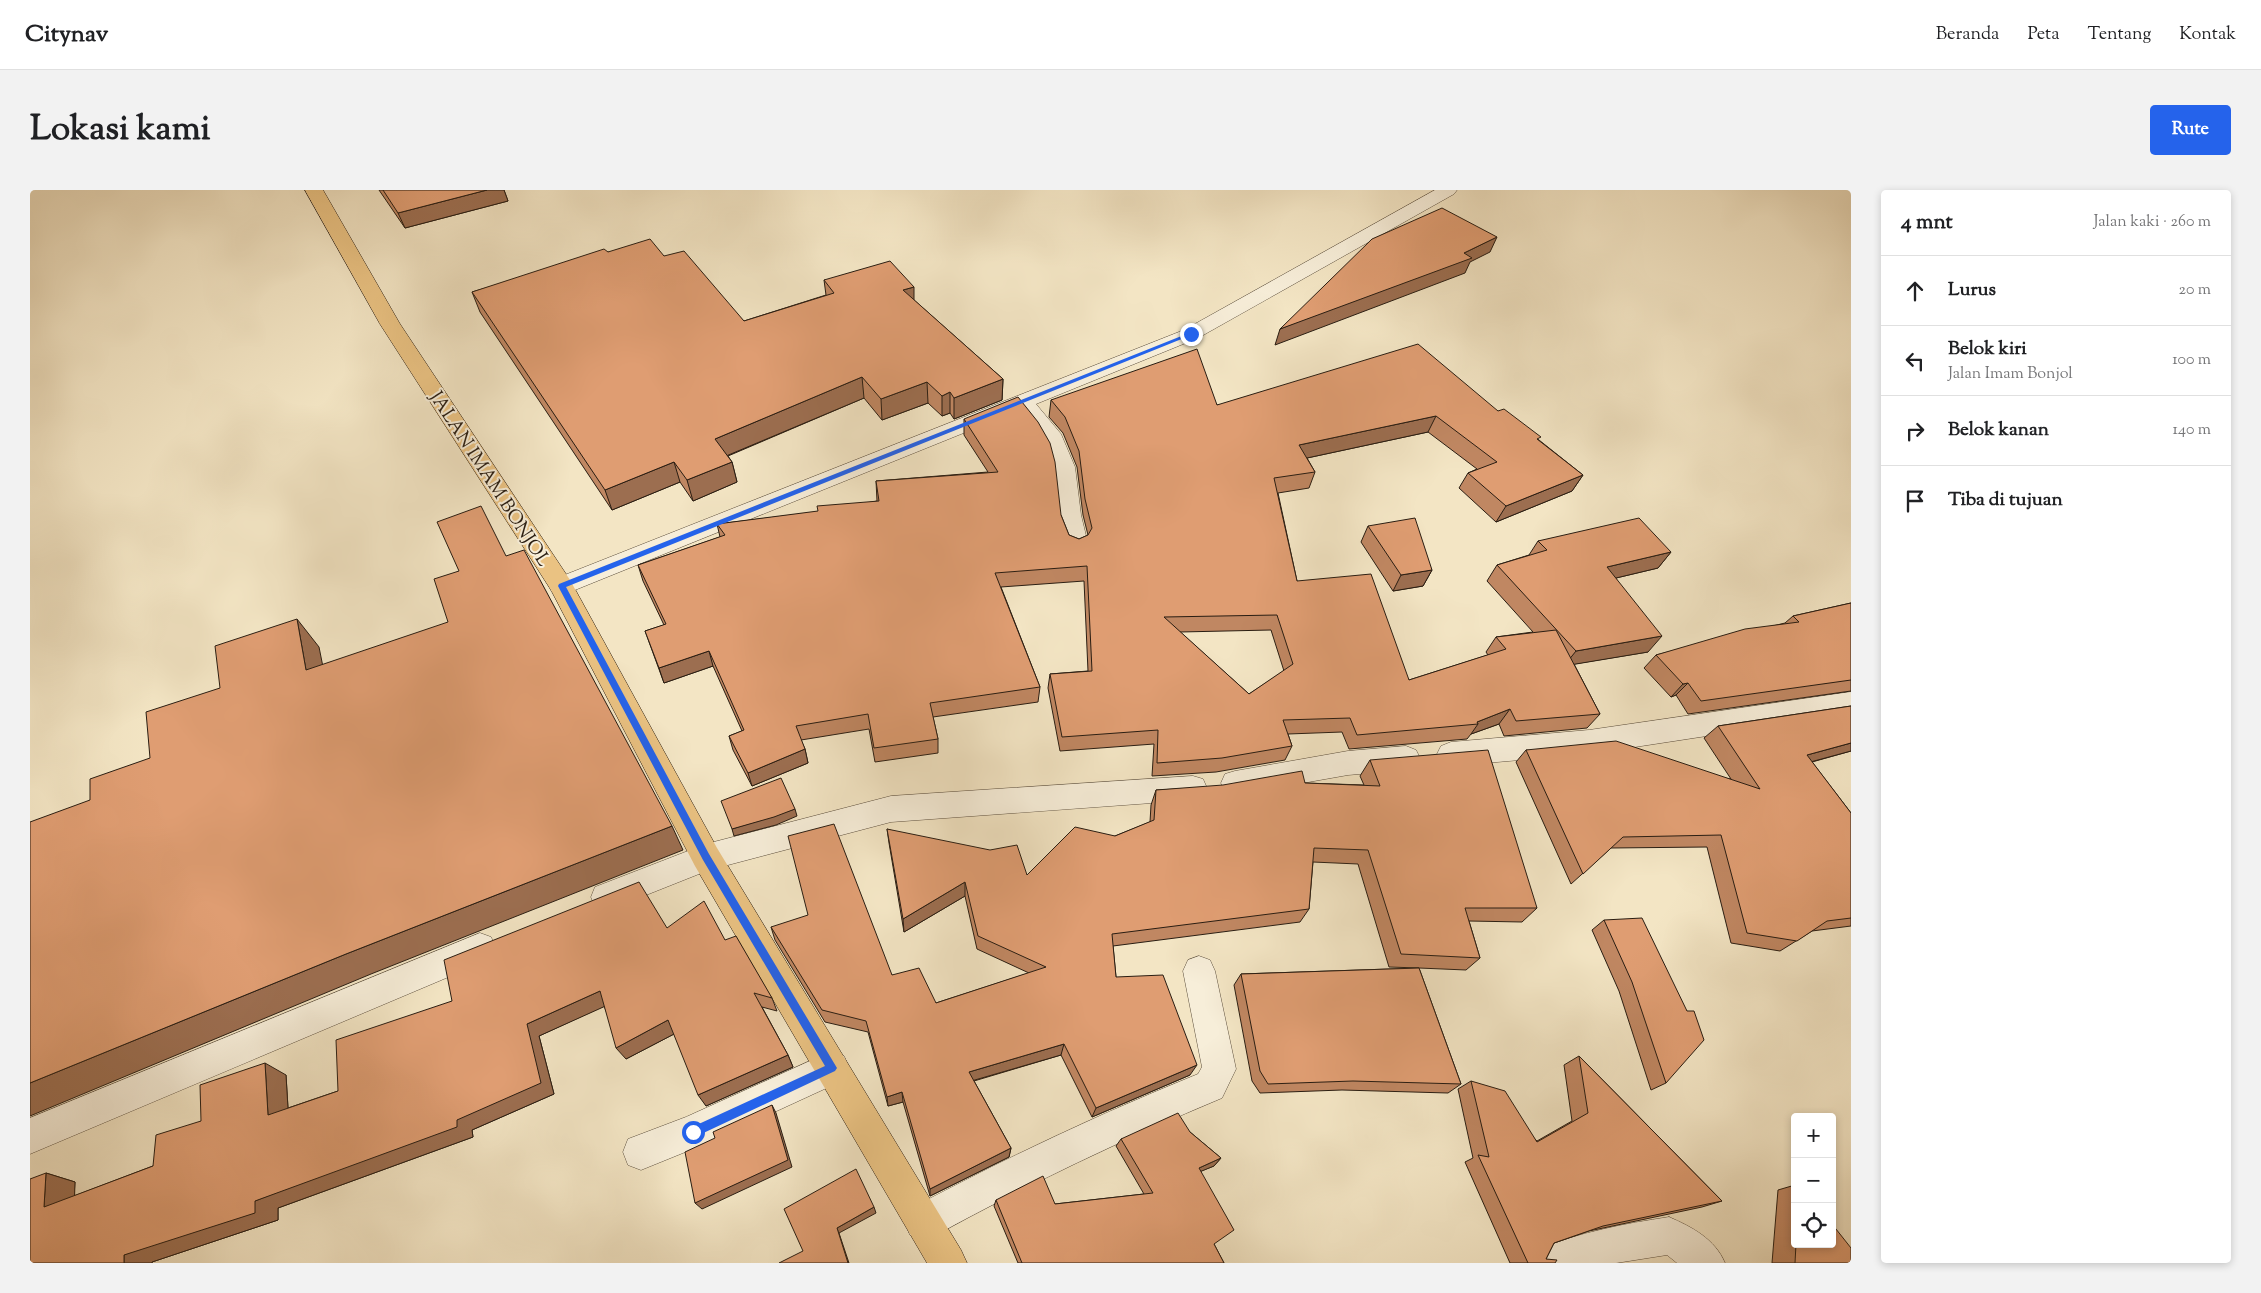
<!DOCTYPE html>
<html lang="id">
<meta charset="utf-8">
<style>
:root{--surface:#fff;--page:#f2f2f2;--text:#202124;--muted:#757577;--line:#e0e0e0;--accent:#2563eb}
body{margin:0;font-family:"Sorts Mill Goudy",serif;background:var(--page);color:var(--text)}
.controls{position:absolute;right:15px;bottom:15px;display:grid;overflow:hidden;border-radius:5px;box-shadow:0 2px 8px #0003}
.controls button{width:45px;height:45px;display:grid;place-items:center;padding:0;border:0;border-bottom:1px solid var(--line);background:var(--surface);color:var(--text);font:25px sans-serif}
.stop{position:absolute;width:15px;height:15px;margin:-11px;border:4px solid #2563eb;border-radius:50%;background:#fff}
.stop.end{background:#2563eb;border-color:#fff;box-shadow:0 1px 5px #0008}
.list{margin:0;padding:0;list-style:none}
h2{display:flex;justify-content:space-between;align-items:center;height:65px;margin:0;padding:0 20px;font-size:21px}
h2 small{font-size:16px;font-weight:400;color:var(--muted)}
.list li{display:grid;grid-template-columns:32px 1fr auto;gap:15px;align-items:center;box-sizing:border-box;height:70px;padding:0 20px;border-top:1px solid var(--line)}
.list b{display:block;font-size:19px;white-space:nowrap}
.list p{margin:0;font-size:16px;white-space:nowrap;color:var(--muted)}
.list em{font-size:16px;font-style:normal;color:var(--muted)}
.icon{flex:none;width:28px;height:28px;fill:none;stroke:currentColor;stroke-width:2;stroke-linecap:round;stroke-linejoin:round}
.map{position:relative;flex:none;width:1821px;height:1073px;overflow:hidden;border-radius:5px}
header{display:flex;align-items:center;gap:30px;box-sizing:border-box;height:70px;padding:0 25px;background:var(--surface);border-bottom:1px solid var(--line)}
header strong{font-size:24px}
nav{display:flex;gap:28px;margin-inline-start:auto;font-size:18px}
.intro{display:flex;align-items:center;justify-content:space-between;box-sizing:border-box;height:120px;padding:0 30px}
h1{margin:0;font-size:35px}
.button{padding:12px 22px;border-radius:5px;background:var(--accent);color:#fff;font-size:18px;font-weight:700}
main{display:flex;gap:30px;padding:0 30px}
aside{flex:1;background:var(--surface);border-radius:5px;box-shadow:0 2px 8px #0003}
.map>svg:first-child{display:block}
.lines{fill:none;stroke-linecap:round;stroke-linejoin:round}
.minor-casing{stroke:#5c4f3e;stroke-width:1}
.major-casing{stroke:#291d12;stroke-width:1}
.minor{fill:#f7eed9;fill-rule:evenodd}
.major{fill:#eac282;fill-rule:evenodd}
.wall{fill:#c08762;stroke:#291d12;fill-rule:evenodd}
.shaded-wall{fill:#9c6e50;stroke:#291d12}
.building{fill:#df9d72;stroke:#291d12;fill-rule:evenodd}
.route{fill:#2563eb}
.labels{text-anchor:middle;stroke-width:4;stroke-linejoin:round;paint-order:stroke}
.street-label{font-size:19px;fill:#291d12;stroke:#f7eed9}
</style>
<header>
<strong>Citynav</strong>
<nav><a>Beranda</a><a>Peta</a><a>Tentang</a><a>Kontak</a></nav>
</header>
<div class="intro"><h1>Lokasi kami</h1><a class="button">Rute</a></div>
<main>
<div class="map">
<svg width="1821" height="1073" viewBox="0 0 1821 1073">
<rect width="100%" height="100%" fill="#f3e5c4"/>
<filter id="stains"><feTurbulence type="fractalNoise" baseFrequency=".004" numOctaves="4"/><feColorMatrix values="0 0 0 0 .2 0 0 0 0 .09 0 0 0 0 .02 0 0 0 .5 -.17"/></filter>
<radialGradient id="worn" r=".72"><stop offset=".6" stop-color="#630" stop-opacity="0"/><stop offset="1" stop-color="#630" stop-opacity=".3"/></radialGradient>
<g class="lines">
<defs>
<path id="minor" d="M1405,0H1427L1424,4L1168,148L1006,214L1031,244L1045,277L1051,325L1058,354L1054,360L1046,363L1038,360C1023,335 1030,304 1023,277C1016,254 1003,238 988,221L540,402L531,405L522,402L519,396L522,390L1154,140Z
M1821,502V524L1559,564L1421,576L1411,572L1407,564L1411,556L1421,552L1559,540Z
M1376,556L1386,560L1390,568L1386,576L1376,580L1318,585L1205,605L1195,602L1191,593L1195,584L1205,581L1318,561Z
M1163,586L1173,589L1177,598L1173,607L1163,610L861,632L679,680L576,721L565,717L561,707L565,697L676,654L861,606Z
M450,743L461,747L466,758L461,769L0,964V928Z
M1169,766L1180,770L1185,781L1206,879L1192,908C1094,949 999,994 906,1045L893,1050L880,1045L875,1032L880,1019C974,969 1069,924 1168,884L1172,877L1153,781L1158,770Z
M802,861L814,866L819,878L814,890L675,954L611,980L598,975L593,962L598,949L656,927Z
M1639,1027C1662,1037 1685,1049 1695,1073H1647L1637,1065L1586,1073H1502L1508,1060C1549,1042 1594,1034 1639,1027Z"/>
<path id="major" d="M275,0H293L370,134L540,390L687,658L931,1060L937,1073H897L665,676L521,400L350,134Z"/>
</defs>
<use href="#minor" class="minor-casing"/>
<use href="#major" class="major-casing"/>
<use href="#minor" class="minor"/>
<use href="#major" class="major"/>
</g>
<path class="wall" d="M349,0H474L478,11L375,38Z
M578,62L634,66L714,131L796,105L794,90L884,110L973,189L972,210L924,229L920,223L912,226L898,213L852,230L834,208L698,266L702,272L707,292L663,311L650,292L582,320L450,122L442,102Z
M1021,210L1187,215L1468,221L1509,250L1553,285L1542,301L1466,332L1429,298L1438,283L1447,279L1398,242L1277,268L1285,282L1279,298L1248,303L1267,391L1379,490L1458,465L1456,462L1466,447L1503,442L1457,391L1467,375L1499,365L1508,351L1641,362L1628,378L1586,388L1618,462L1544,474L1570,524L1557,538L1474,546L1469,534L1441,544L1437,549L1319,559L1312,542L1258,544L1262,556L1255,570L1186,582L1122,586L1124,554L1030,561L1018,498L1020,484L1058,481L1054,391L971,397L1010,497L1008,512L903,527L908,549V563L845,572L839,539L771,550L775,559L778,573L722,596L703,560L699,546L712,541L683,476L634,493L615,441L634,435L613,391L608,375L690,347L687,334L788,322L847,311L846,291L958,282L934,245V229L1031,325L1039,345L1049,349L1058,345L1053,325L1047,277L1033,243L1019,227ZM1241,440L1254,481L1219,504L1150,442Z
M1338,336L1402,380L1393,396L1363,401L1331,352Z
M1821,413V501L1658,524L1646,505L1641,507L1614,478L1626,465L1755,433L1763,426Z
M1821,516V561L1782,572L1821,623V736L1782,741L1750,761L1701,753L1677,657L1581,658L1541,694L1486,572L1496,560L1701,589L1674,548L1688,536Z
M1340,570L1507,718L1492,732L1439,731L1450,768L1436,780L1389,778L1431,894L1418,903L1312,900L1230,903L1222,891L1204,795L1211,784L1389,778L1359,777L1328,674L1283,672L1279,719L1270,732L1083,756L1086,787L1160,885L1062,927L1031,865L944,891L981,958L979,967L900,1006L873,912L858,916L838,842L795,832L745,750L741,737L862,785L906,813L999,783L947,759L935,706L874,742L859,653L857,639L997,685L1085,646L1120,632L1121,615L1126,600L1275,593L1334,595L1330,586Z
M1574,730L1657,821L1636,893L1621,900L1589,801L1562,740Z
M637,738L695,750L742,808L747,821L732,817L758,865L763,877L676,916L644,844L596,869L574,816L509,846L524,904L442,940L443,947L248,1018V1030L122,1072V1073H0L16,983L45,992L44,1006L123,976L171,931L256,885L258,918L308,901Z
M1549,866L1692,1011L1672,1017L1559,1041L1524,1053L1516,1069L1525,1073H1480L1435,972L1443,968L1428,899L1441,891L1507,951L1542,931L1534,875Z
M1160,942L1191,968L1184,976L1171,981L1184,1054L1194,1073H988L964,1016L966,1010L1025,1014L1114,1004L1086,956L1091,949Z
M1765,995V1054H1802L1821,1073H1742L1748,1000Z"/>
<path class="shaded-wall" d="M457,0H474L478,11L375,38L368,23Z
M1467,47L1460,62L1440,72L1435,83L1245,155L1250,139L1434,63Z
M884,97V118L873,100Z
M832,187L834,208L689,269L685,249Z
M973,189L972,210L924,229V208Z
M897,192L898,213L852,230L851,209Z
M920,202V223L912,226V206Z
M1406,226L1398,242L1263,271L1269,255Z
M644,272L650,292L582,320L575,300Z
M702,272L707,292L663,311L657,290Z
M1553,285L1542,301L1466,332L1476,316Z
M1641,362L1628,378L1565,393L1577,377Z
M1402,380L1393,396L1363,401L1371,385Z
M267,429L289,457L299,507L276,480Z
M1632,446L1618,462L1534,476L1546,461Z
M679,461L683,476L634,493L629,478Z
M1658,493L1646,505L1641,507L1653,494Z
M1480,519L1469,534L1441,544L1448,534L1447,532Z
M1821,553V561L1762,577L1777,565Z
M775,559L778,573L722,596L718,583Z
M765,619L767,626L746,635L704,646L702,639Z
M642,636L653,660L341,784L0,926V893L316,764Z
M935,692V706L874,742L873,729Z
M570,801L580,814L509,846L524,904L442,940L443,947L248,1018V1030L122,1072V1073H94V1065L225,1011L427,930L497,834Z
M638,830L646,843L596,869L586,858Z
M1034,854L1031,865L938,892L939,882Z
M758,865L763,877L676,916L668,905Z
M235,873L256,885L259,935L238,925Z
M1167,875L1160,885L1062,927L1066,918Z
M872,902L873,912L858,916L857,907Z
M742,915L746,923L762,977L672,1019L665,1013Z
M981,958L979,967L900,1006V999Z
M1191,968L1184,976L1162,985L1169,978Z
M16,983L45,992L44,1025L14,1017Z
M844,1017L846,1023L809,1043L819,1073H818L807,1038Z"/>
<path class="building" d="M353,0H457L368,23Z
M1412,18L1467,47L1434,63L1442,68L1250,139L1342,49Z
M620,49L634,66L654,61L714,131L804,103L794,90L860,71L884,97L873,100L973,189L924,208L920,202L912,206L897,192L851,209L832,187L685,249L702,272L657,290L644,272L575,300L442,102L574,59L578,62Z
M1388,154L1468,221L1474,219L1511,247L1507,249L1553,285L1476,316L1438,283L1467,272L1406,226L1269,255L1285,282L1244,288L1267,391L1341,384L1379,490L1476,459L1466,447L1526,440L1570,524L1486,531L1480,519L1447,532L1448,534L1327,545L1320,528L1253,530L1262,556L1192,568L1127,573L1128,540L1032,547L1020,484L1062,481L1057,376L965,383L1010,497L900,513L908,549L844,558L838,524L766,536L775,559L718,583L699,546L714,540L679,461L629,478L615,441L636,434L608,375L695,345L687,334L788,321L787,316L849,311L846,291L968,282L934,229L988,207L1008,232L1020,253L1025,272L1031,325L1039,345L1049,349L1058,345L1062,338L1055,309L1049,261L1035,227L1021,210L1167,159L1187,215ZM1247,425L1263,474L1219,504L1134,427Z
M451,316L476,366L494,360L642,636L316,764L0,893V632L60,610V589L120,568L116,522L190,498L185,456L267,429L276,480L418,432L404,389L429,381L407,332Z
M1385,328L1402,380L1371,385L1338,336Z
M1609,328L1641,362L1577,377L1632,446L1546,461L1467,375L1517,360L1508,351Z
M1821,413V490L1671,511L1658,493L1653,494L1626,465L1715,439L1769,432L1763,426Z
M1821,516V553L1777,565L1821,623V728L1797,731L1767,751L1717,743L1691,645L1593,647L1553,684L1496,560L1586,551L1730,599L1688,536Z
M1458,560L1507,718H1435L1450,768L1371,764L1338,660L1284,658L1279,719L1082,744L1086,787L1133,785L1167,875L1066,918L1034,854L939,882L981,958L900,999L872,902L857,907L836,831L792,820L741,737L778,725L758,646L804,634L862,785L889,778L906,813L1016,777L948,746L935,692L873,729L857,639L960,660L987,655L997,685L1045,637L1085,646L1124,630L1126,600L1193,595L1272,581L1275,593L1350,596L1340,570Z
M751,588L765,619L744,627L702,639L691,611Z
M609,692L637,738L674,711L695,750L706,746L742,808L724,803L758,865L668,905L638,830L586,858L570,801L497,834L511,893L427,930V937L225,1011V1023L94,1065V1073H0V989L16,983L14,1017L123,976L126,945L171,931L170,895L235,873L238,925L308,901L306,850L422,811L414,770Z
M1612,728L1657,821H1664L1674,850L1636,893L1602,792L1574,730Z
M1389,778L1431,894L1323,891L1238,894L1230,881L1211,784Z
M1549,866L1692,1011L1573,1036L1524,1053L1516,1069L1527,1070L1525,1073H1498L1448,965L1459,967L1441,891L1475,901L1507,952L1558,923Z
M742,915L758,970L665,1013L655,962L685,948L683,942Z
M1148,923L1160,942L1191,968L1169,978L1204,1040L1184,1054L1194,1073H992L966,1010L1013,986L1025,1014L1123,1003L1091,949Z
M826,979L844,1017L807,1038L818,1073H749L773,1061L754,1019Z
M1802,1034L1821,1058V1073H1765L1766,1054H1802Z"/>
<path class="route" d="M1159,143L1164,144L536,397L679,664L807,878L805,881L667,946H660V938L795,876L673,670L528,396L529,394Z"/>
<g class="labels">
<g class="street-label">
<text transform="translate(461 288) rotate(57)" y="7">JALAN IMAM BONJOL</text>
</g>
</g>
<rect width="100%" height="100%" filter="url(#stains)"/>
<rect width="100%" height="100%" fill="url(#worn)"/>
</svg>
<div class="controls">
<button>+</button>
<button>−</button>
<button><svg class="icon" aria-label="locate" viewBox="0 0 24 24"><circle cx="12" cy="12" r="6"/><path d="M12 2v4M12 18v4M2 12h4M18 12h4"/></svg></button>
</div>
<div class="stop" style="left:663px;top:942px"></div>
<div class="stop end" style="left:1161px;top:144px"></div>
</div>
<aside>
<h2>4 mnt<small>Jalan kaki · 260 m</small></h2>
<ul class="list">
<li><svg class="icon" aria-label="ahead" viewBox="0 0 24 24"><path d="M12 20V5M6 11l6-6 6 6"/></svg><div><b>Lurus</b></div><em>20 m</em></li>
<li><svg class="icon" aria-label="left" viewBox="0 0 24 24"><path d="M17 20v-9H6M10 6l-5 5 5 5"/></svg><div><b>Belok kiri</b><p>Jalan Imam Bonjol</p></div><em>100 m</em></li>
<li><svg class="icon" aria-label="right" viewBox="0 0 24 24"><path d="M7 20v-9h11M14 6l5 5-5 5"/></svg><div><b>Belok kanan</b></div><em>140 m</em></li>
<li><svg class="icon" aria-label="arrive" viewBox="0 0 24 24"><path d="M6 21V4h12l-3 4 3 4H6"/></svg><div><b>Tiba di tujuan</b></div></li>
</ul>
</aside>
</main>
